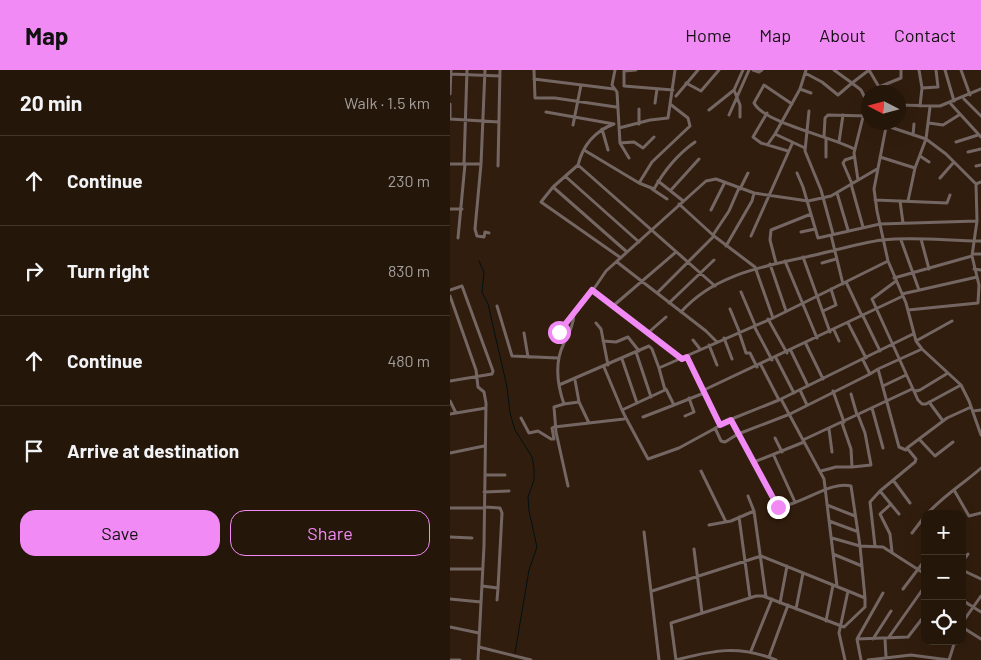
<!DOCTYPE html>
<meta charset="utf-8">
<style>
:root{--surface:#25160a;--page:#312318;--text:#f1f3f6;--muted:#a39f9c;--line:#42352b;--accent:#f18af4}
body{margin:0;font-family:Barlow,sans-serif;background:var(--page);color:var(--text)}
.controls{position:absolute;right:15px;bottom:15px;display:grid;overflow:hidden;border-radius:10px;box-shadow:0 5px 20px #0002}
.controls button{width:45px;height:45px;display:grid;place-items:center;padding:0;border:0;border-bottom:1px solid var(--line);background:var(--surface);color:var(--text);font:25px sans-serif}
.compass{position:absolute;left:411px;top:15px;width:45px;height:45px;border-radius:50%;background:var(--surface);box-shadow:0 5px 20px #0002;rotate:276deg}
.stop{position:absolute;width:15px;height:15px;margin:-11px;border:4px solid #f18af4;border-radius:50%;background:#fff}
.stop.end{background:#f18af4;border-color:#fff;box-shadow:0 1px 5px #0008}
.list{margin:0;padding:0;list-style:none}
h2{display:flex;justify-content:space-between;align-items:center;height:65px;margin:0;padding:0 20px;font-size:21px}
h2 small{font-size:16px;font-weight:400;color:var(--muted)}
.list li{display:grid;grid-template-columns:32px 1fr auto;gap:15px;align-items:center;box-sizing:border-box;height:90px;padding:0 20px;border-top:1px solid var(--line)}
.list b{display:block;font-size:19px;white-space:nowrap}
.list em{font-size:16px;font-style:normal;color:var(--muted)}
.actions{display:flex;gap:10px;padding:15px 20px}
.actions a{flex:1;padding:11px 0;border:1px solid var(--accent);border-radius:15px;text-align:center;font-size:18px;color:var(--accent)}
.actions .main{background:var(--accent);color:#111}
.icon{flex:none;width:28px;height:28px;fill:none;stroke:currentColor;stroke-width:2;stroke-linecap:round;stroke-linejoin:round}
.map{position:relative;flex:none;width:531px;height:590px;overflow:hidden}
header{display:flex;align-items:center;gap:30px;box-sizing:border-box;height:70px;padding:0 25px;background:var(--accent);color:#111}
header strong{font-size:24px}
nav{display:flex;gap:28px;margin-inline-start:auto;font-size:18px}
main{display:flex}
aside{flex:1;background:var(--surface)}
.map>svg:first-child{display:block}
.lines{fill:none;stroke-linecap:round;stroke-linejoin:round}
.stream{stroke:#001114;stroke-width:1}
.minor{stroke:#746663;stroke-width:3}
.route{stroke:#f18af4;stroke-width:6}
</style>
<header>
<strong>Map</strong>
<nav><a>Home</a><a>Map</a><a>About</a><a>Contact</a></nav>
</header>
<main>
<aside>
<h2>20 min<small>Walk · 1.5 km</small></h2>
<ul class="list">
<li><svg class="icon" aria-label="ahead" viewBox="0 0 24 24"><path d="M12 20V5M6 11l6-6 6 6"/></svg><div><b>Continue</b></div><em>230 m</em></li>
<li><svg class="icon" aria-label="right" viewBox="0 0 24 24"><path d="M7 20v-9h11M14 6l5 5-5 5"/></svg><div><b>Turn right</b></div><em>830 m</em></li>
<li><svg class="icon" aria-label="ahead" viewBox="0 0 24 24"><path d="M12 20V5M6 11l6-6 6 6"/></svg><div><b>Continue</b></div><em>480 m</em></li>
<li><svg class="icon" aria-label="arrive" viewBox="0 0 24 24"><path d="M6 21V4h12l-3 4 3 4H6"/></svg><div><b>Arrive at destination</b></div></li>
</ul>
<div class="actions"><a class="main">Save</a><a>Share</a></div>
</aside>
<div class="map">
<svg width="531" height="590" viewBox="0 0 531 590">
<rect width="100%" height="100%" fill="#311d0d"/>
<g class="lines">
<path class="stream" d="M29,191L34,202L32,222L38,234L57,317L60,343L65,360L82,387L84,398V410L78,427L79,441L87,477L79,500L65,583"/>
<path class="minor" d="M84,0L85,28H105L166,37
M165,0L162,15L167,22L170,73L179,88
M174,0V16L223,20
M303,0L309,2L312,0
M384,0L402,13L419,0
M419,0L432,22
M469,0L472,18L470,36
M495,0L504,31
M511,0L520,25
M174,1L186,0
M355,3L372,12L388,25L402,13L411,20L416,30
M0,4L50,6
M84,9L164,19
M236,13L251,21L269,0
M429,17L451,8V0
M472,18L488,17L486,0
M350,19L361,23
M284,20L290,35V47
M0,24L1,0
M226,26L248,0
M514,29L531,46
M205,33L207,19
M500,33L531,67
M0,34V49
M342,34L314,15L304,33C314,53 383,67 404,79
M448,35L490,36L531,19
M189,39V54
M259,40L284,20L293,0
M359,41L355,81L371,120L383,164
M96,42L164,54
M317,43L303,67L311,73L338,81
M279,45L299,0
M0,49L49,52
M437,52L424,119L427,141L438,191L456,233L466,271L472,279L511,315L519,331L531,365
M479,53L493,55L509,45
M123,55L131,15
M437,56L476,69L496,84L526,114L531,112
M169,58L200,50L218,48L225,0
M152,59L158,80
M463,65L464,54
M374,67L375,48L378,45L418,46
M389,72L393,45
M506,72L528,65
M170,73L184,72L193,78L204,67
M318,74L325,64
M355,78L325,64L350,19L356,0
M134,80L189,113L204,119C214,101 228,84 245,72
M518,82L531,79
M470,86L479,92
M376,87V68
M430,87L465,98L476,69L480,37
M0,94H15L8,168
M14,94L17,0
M15,94H31L25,159L27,166L34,167L35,162L39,163
M31,94L35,0
M128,95C133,75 145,61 164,54
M48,96L50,0
M526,96L531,95
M347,103L353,117L368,168L430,154L527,151
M115,106L189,172
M490,108L504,92
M408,110L404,83L413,47
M208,111L232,130
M189,113L202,92L240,56L238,48L220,34
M401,114L413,157
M402,114L393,93L395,90L404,87
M103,117L177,182
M202,119L217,129
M290,119L298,103
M221,120L249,89
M387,123L398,160
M425,130L497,133L500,125
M450,131L453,153
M458,131L465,98
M229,134L264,166L305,197L323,248
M0,139H12
M261,140L275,112
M351,162L365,159
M263,165L279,141L289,118
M381,165L393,214
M301,166L342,74
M471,169L479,199
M451,170L469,220
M276,176L302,131L304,123
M522,184H531
M353,187L380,262
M171,188L91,132L103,117L128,95L265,216
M335,191L367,268
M167,192L256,261L267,272
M326,193L320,170L321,160L361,144
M372,193L386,189
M320,194L336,241
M524,199L531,200
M444,208L522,186
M446,211L422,229L468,330L472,334H476L511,315
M396,212L412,246
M0,220L12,216L43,301L42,304L0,311
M142,220L232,289
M291,222L305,255
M207,223L264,166
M452,224L527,207
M0,226L26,300L28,317L34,322L36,333L34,476L28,590
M219,233L264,190
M47,236L62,286L108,288
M163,236L226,182
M280,239L289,261
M458,240L528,233L529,215L522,186L527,151L526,114
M373,241L386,235L381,219
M231,242C265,203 317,196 365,185C387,180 410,173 432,170C465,166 498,171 531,171
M413,246L430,281
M318,249L337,283
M146,253L151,259L158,295
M398,253L416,288
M304,256L322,290
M384,260L389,271
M199,262L216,247
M289,262L296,283H300L307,297
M74,263L78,287
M104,265L139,226L156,201L256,111L266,109L304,123L358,131L381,126L427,99
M274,268L282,289
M243,270L250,279
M153,271L166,272L178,267L189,281
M466,271L502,251
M356,274L373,309
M259,275L267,295
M341,281L358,316
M186,282L201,327
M237,287L270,355
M326,288L344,323
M172,289L187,333
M413,290L420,304L428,299
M311,295L329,330
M154,297L172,340
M125,310L129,332L139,353
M109,315L199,276L202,279L209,298
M433,316L456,305
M216,319L224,335L254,323
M254,320L453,226
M350,320L357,335
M383,321L394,352
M401,324L407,345
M331,329L374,409L387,516
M0,331L6,343
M479,332L493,351
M114,334L129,332
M422,338L433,378
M523,341L531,340
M0,344L36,338
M235,346L244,342L239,328
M193,347L224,335
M71,348L79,363L88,361L101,369H104L102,358L104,357L174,349L176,348L172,340L215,320L209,298L323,248L438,191
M176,348L198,389L229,378L284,348L329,330L463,264
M281,350L327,436C350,437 380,410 401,416L410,476L382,468
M392,353L401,379L402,397L421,395L415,363L408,345
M265,358L271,371L275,372L288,364L340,344L420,304
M379,359L382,382
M325,368L332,382
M469,369L485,386L503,372
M353,370L462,319L466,321L470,320L498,303
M456,380L449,377L428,299L472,279
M0,383L34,376
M324,386L345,432
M304,392L354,372
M251,401L276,452
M371,401L386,397H402
M35,405H55
M443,410L460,433
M118,416L106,362L104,337L114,334C107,314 104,293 114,273C119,263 124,254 124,243
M504,420L519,446L531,443
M430,421L449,444
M34,422L59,421
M441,434L430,444L440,464L442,482
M377,435L405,446
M0,438H34
M304,441L316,527
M477,444C493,426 513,414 531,398
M289,447L300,528
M379,451L406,461
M259,455L281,451L304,441L298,426
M194,462L209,590
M462,463L475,446
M0,467L22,468
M425,476L420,432L430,421L465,392L466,389L457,378L497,348L521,337
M244,479L252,543
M383,484L412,496
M512,492L518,484
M0,499H32
M512,500L531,509
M32,516L48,518L52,443L50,438L35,437
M453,519L475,490
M202,521L311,486L398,521
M0,529L31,532
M47,530L48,518
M512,530L531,542
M330,533L337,496
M346,539L353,503
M376,551L383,515
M512,553L531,526
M0,557L29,563
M512,557L531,569
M439,567L475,516
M407,569L458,567L475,545
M423,569L441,541
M435,569L436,587
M29,577L81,590
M301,581L322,529
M319,587L338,535
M0,590H10
M226,590L221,553L306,526H313L394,557L415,537V528
M226,590C264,580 289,575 326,590
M395,590L389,563L398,521L415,528L410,476L433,477L475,504
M411,590L407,569L433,523
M418,590L461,585L499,590
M499,590L505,571"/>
</g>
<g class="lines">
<path class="route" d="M109,262L142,220L232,289L237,287L270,355L281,350L328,437"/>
</g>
</svg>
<div class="controls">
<button>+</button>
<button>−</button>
<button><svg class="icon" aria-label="locate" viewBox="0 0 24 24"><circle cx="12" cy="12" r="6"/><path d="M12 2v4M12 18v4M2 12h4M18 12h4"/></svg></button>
</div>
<svg class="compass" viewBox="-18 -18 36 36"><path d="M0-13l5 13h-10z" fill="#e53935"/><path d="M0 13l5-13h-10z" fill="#a39f9c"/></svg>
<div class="stop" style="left:109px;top:262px"></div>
<div class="stop end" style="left:328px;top:437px"></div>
</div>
</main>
